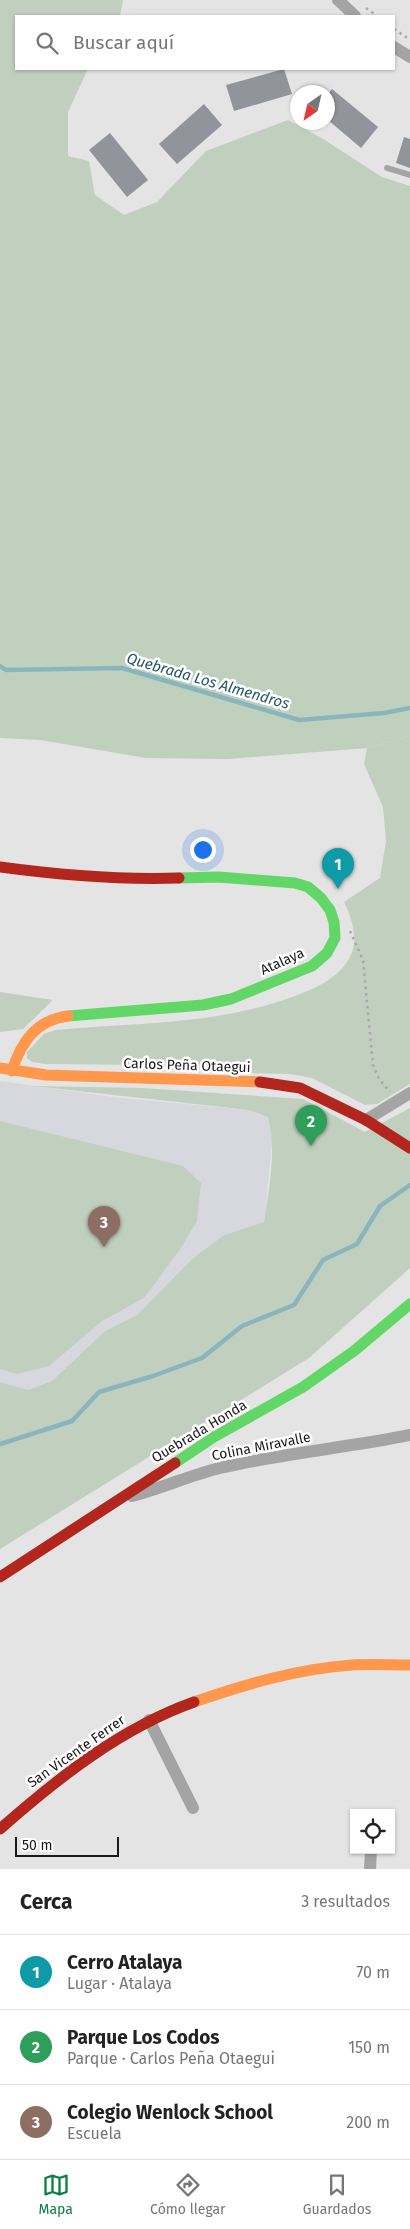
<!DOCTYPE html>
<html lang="es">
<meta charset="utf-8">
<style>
:root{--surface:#fff;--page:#f6f6f6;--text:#222;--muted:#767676;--line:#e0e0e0;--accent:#0b8043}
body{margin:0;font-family:"Fira Sans",sans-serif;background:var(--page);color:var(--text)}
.controls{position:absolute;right:15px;bottom:15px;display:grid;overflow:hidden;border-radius:0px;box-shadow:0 1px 4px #0004}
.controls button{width:45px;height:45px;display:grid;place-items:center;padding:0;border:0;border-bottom:1px solid var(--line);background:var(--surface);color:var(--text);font:25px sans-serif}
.compass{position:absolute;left:290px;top:85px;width:45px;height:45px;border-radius:50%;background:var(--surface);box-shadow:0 1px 4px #0004;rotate:214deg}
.scale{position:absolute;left:15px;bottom:12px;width:104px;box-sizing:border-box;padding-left:5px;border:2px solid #1a1a1b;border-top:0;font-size:14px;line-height:18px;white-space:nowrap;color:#1a1a1b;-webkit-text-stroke:4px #fff;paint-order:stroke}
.you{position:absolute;left:202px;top:849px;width:18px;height:18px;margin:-12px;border:4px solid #fff;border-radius:50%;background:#1a73e8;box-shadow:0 0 0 8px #1a73e833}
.badge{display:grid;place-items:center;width:32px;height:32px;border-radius:50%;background:var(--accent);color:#fff;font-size:16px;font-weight:700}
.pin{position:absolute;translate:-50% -41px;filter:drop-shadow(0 1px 2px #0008)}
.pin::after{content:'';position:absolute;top:26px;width:18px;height:15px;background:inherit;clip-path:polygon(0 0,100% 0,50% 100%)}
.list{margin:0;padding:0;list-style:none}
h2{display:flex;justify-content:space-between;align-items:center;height:65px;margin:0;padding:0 20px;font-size:21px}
h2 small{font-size:16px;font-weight:400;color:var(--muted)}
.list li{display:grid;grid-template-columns:32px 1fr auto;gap:15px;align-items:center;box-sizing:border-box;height:75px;padding:0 20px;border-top:1px solid var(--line)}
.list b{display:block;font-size:19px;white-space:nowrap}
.list p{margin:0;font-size:16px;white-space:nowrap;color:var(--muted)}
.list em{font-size:16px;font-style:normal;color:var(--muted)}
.icon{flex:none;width:28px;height:28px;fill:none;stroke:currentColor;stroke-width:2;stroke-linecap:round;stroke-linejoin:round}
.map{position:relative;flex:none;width:410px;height:1869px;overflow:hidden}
.search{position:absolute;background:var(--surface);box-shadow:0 1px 4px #0004;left:15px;right:15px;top:15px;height:55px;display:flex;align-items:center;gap:12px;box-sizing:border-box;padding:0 18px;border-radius:0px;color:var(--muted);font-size:19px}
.sheet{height:290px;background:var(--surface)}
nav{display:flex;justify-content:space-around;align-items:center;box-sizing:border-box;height:70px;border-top:1px solid var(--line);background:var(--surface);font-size:14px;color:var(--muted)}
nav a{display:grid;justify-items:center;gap:2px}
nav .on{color:var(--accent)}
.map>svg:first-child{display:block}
.built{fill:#d6d8de}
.green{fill:#c1cfbf}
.forest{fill:#bfd1bc}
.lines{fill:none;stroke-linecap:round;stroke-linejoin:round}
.stream{stroke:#8ab5bd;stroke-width:4.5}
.building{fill:#92949b}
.path{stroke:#a8a8a9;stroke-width:2.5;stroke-dasharray:2.5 4;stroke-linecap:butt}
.lane{stroke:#a4a4a4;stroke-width:6}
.street{stroke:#a4a4a4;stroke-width:12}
.fast{stroke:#63d668;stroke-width:11}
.slow{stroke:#ff974d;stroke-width:11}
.jam{stroke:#b3261e;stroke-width:11}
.labels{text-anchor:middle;stroke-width:5;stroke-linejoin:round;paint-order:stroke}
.street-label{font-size:14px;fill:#1a1a1b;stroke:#fff}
.water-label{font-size:15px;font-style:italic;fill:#225760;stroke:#fff}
</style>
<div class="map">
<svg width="410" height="1869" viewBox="0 0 410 1869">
<rect width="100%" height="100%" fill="#e4e4e5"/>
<path class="built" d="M0,1081L113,1097L249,1110L268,1117L273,1134L264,1222L224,1235L192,1259L137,1315L105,1331L52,1381L28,1390L0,1382Z"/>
<path class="green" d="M0,0H123L120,16H16V69H88L68,112V156L89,161L95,195L124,215L157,202L206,151L288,120L320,137L382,177L410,186V664L0,643Z
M410,736V1084L377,1104L365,1105L312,1078L290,1074L247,1073L145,1065L45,1064L32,1062L27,1058V1052L44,1034L55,1030C139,1022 214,1026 295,996C316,988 339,978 350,957C359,940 352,918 344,902L380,878L386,841L383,807L364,764L367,748Z
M0,992L53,1000L23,1029L0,1032Z
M33,1086L143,1088L303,1099L365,1132L410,1108V1268L309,1358L0,1549V1382L28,1390L52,1381L105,1331L137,1315L192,1259L224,1235L264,1222C269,1188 277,1150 268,1117L249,1110Z
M0,1121L183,1166L201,1183L197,1221L181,1248L144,1298L102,1321L49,1366L17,1374L0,1369Z"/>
<path class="forest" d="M262,179L306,249L294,280L337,339L358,402L361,478L410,503V538L365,555L410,577V736L367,748L228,759L146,758L40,740L0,738V529L80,591L132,558L261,559L304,613L334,582L358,523L330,494L347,449L294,434L252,366L294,332L158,238Z"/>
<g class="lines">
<path class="stream" d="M0,666L6,670L122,668L299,720L384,713L410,708
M0,1444L72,1421L99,1392L153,1376L202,1358L242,1326L294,1305L323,1260L357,1244L380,1206L410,1185"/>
</g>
<path class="building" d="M284,69L292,94L234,111L226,85Z
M332,89L378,127L361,148L328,120V94Z
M204,104L222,125L177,164L159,144Z
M110,133L148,180L127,197L89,150Z
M404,137L410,139V168L396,163Z"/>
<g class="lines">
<path class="path" d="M366,8L377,16
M394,29L409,39
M350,931L363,960L373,1065L379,1079L390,1092"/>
<path class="lane" d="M387,168L410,175"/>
<path class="street" d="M338,0L355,16
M394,47L410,57
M366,1120L410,1093
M132,1496C162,1488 191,1475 220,1468C283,1453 347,1448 410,1435
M149,1720L193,1808
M370,1869L371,1850"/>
<path class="fast" d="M68,1016L203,1005L231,999L312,966L327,953L335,938L334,922L330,910L321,898L308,887L295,883L218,877L179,878
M175,1463L214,1437L303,1387L354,1351L410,1304"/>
<path class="slow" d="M0,1068L46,1075L260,1082
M12,1071C21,1042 36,1020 68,1016
M194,1702C246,1684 297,1669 352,1665C371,1664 391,1665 410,1665"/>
<path class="jam" d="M0,867C59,875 119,880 179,878
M260,1082L300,1088L366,1120L410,1148
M0,1577L175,1463
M0,1829C58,1778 121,1728 194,1702"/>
</g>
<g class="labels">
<g class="street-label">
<text transform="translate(282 961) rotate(-24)" y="5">Atalaya</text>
<text transform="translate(187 1065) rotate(2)" y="5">Carlos Peña Otaegui</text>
<text transform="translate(199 1431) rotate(-31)" y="5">Quebrada Honda</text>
<text transform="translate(261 1446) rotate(-11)" y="5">Colina Miravalle</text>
<text transform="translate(76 1751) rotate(-35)" y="5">San Vicente Ferrer</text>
</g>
<g class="water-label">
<text transform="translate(208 681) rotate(16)" y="5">Quebrada Los Almendros</text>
</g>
</g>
</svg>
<div class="controls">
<button><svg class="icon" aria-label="locate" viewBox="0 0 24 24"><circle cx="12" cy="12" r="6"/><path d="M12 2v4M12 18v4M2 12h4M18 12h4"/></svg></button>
</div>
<svg class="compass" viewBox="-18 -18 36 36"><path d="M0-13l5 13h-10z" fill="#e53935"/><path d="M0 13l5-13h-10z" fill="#767676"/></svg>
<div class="scale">50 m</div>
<div class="you"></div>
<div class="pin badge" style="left:338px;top:889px;background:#0f9aa8">1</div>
<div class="pin badge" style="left:311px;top:1146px;background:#2e9e5b">2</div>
<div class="pin badge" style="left:104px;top:1247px;background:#8d6e63">3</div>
<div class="search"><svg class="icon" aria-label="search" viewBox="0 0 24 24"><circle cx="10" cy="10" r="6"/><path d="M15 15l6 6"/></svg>Buscar aquí</div>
</div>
<section class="sheet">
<h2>Cerca<small>3 resultados</small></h2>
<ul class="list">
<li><span class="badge" style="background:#0f9aa8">1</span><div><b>Cerro Atalaya</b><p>Lugar · Atalaya</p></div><em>70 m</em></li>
<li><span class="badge" style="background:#2e9e5b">2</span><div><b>Parque Los Codos</b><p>Parque · Carlos Peña Otaegui</p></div><em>150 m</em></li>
<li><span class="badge" style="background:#8d6e63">3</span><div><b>Colegio Wenlock School</b><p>Escuela</p></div><em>200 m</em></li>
</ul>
</section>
<nav>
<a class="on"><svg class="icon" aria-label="map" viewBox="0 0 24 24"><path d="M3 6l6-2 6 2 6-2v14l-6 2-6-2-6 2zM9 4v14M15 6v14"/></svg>Mapa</a>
<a><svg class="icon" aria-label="directions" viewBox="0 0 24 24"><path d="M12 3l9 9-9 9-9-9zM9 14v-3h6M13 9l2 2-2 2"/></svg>Cómo llegar</a>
<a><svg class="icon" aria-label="saved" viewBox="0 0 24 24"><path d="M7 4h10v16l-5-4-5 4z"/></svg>Guardados</a>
</nav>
